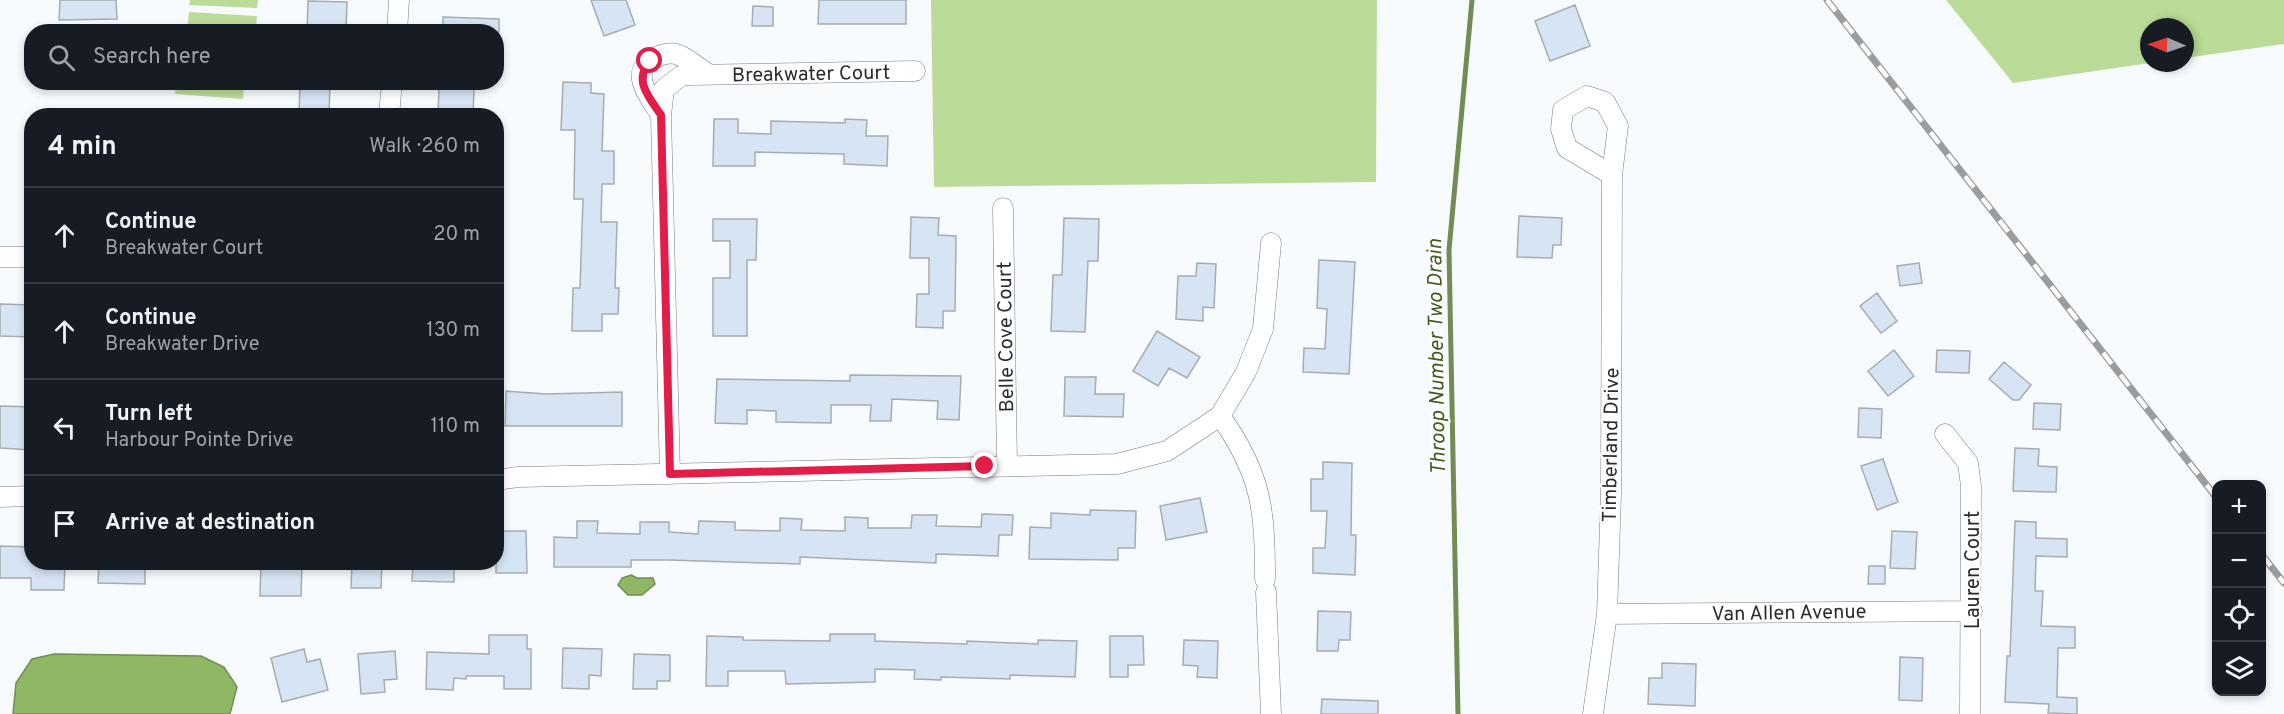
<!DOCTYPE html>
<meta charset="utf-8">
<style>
:root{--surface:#171b24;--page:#242831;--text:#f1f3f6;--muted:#9ea1a6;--line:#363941}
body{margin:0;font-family:Overpass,sans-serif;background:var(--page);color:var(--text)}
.controls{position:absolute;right:18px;bottom:18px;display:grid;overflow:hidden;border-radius:12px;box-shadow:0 3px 9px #0003}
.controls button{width:54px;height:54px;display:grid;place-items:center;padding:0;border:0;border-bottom:2px solid var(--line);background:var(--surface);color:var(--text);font:30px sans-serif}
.compass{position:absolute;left:2140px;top:18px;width:54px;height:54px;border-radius:50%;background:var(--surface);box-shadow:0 3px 9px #0003;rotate:272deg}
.stop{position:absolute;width:18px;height:18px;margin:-14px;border:4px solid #e11d48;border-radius:50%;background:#fff}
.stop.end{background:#e11d48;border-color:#fff;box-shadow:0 2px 6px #0008}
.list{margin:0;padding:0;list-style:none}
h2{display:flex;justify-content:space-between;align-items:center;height:78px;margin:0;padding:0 24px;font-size:26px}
h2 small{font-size:20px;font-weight:400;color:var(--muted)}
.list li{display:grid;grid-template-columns:39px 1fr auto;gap:18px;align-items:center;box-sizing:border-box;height:96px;padding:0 24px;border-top:2px solid var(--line)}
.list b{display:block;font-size:22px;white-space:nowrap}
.list p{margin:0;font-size:20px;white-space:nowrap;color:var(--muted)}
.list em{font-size:20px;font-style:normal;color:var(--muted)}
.icon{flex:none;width:33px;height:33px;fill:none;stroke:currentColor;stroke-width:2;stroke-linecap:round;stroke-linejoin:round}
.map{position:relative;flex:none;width:2284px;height:714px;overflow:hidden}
.search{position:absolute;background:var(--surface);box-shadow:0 3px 9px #0003;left:24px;top:24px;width:480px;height:66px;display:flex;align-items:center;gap:15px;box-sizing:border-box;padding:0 21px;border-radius:24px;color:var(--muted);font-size:22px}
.panel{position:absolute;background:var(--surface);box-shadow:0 3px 9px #0003;left:24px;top:108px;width:480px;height:462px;border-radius:24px}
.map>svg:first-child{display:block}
.green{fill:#bbdc98}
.water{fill:#90b763;stroke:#718d53;stroke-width:1.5}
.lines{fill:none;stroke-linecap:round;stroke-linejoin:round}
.stream{stroke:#718d53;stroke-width:5}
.building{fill:#d7e4f3;stroke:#a6acb2;stroke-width:1.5}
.minor-casing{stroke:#767b81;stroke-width:21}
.minor{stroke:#fff;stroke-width:20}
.rail-casing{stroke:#9a9d9f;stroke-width:7}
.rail{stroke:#fff;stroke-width:4.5;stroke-dasharray:14;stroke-linecap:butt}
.route{stroke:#e11d48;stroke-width:8}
.labels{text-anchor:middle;stroke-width:4.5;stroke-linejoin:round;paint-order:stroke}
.street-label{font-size:20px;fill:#292c2e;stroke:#fff}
.water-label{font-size:21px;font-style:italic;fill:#435d22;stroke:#fff}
</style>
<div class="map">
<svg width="2284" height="714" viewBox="0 0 2284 714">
<rect width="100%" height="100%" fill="#f8fbfe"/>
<path class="green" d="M190,0H258L257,8L189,5Z
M931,0H1377L1376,182L934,187Z
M1946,0H2284V44L2185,58V27H2149L2150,63L2013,83Z
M189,12L257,16L256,31H187Z
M176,83H244L243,99L175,94Z"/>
<path class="water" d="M631,575L637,578H653L655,584L642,595H628L618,585L622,578Z
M54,654L201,656L224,667L237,687L230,714H13L16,683L32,659Z"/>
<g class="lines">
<path class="stream" d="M1458,714L1449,250L1472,0"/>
</g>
<path class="building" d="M60,0H116L117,19L59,20Z
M591,0H626L635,25L604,36Z
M819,0H906V24H818Z
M308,1L347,2L346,32H307Z
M1575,5L1590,46L1550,61L1535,21Z
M753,6L773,7V26H752Z
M443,17L499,19V32H443Z
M300,82H330L329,116H299Z
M563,82L591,83V93L604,94L602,151H614V184H602L601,222H617L615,288H619L618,314H602V331H572L573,288H580L583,199H574L575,130H561Z
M439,87L474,88L473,116H438Z
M714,119H738V133L771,134V121L845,123V119L867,120L866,136H888L887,166L844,164V154L755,152V166H713Z
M1519,216L1562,218L1561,245H1553L1552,258L1517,257Z
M911,217L939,218L938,235L956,236L955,311H943V328L916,327L917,294H929V258H910Z
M1064,218L1099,219L1098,261H1088L1085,332L1051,331L1053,275H1062Z
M713,219H757L756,260H747V336H713V278H730V241H713Z
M1319,260L1355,262L1349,374L1303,372L1304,348L1325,349L1327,309L1317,308Z
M1197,263L1216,264L1214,308L1203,307V321L1176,319L1178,276H1196Z
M1919,263L1922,283L1900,286L1897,266Z
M1877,293L1897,321L1881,333L1860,306Z
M0,304L32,305V337L0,336Z
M1157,331L1200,357L1187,378L1169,368L1158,386L1133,371Z
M1894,350L1914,376L1888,396L1868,371Z
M1937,350L1970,351L1969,373L1936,372Z
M2004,362L2031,385L2019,400H2013L1989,379Z
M850,375L961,376L959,420L937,419L938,401L892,399L891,421H870L871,405H831V423L776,422V411L747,410V424L715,423L717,379L850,381Z
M1065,377H1096L1095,394H1124L1123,417L1064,416Z
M506,391L546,394L622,392V426H505Z
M2034,403L2061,404L2060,430L2033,429Z
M0,406L32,407L31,450L0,448Z
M1859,408L1882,409L1881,438L1858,437Z
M2015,448L2039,449L2038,466L2057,467L2056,492L2013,491Z
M1883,459L1898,502L1877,510L1861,466Z
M1323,462L1352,463L1351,535H1356L1355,575L1313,573V548H1325L1327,511H1311V479H1323Z
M1200,498L1207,532L1166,540L1160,506Z
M1090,510L1136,511L1135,548H1118V560L1029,559L1030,527L1051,528V513L1090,515Z
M982,514L1013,515L1012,535H999L998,556L936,554V563L800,557V564L668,560H631V567H554V537L577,538V521H598L597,533L640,534V522H669V532L698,534L699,521L735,522V530L780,531V518L802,519L801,530L845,531V517L868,518V528H911L912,515H937L936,526L981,527Z
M2015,521L2036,522V538L2067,539V557L2036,556L2035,591H2043L2041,626L2075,627V648H2058L2057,697L2077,698V714L2048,713L2049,704L2005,702L2007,656H2010Z
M496,531H526L527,573H496Z
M1892,531L1917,532L1915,569L1890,568Z
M0,546L32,547V562H65L64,590H31V578H0Z
M99,562H145V584L98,583Z
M261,562H302L301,596H260Z
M352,562H382L381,588H351Z
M413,562H454V582L412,581Z
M1869,566H1885V584H1868Z
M1318,611L1351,612L1350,640H1339L1338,651H1317Z
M830,634H875V641L967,644V641L1038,644V640L1077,641L1075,677L1010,675V679L941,677V680L914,679L915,670L875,669V682L786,684L785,671H728V686H706L707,636L743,637V640L830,641Z
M489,635H527V649H531V689H504V676H466V679L454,678L453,690L426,689L427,652L489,654Z
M1110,636H1143L1144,665H1128V677H1110Z
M1184,640L1218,641L1217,678L1197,677L1198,666L1183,665Z
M563,648L602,649L601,676L589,675V689L562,688Z
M304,649L307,662L320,659L328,690L282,702L271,658Z
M395,651L397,679L384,680L385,692L361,694L358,654Z
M634,654L670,655V681H657V689H633Z
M1900,657L1923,658L1922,701L1899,700Z
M1662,663L1696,664L1695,706L1648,704L1649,678H1662Z
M1322,699L1378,701V714H1321Z"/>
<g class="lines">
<defs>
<path id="minor" d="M397,32L399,0
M661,115C651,99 628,73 653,59C660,55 668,52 676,54C687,57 698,68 708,74
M389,116L392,82
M1003,208L1007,466
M0,257H32
M1945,434L1968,463L1971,486L1970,714
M670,474L661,115L664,89L681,76L690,75L915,71
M496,480L518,477L1117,464L1167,451L1220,416
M0,497L32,496
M1265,579C1265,511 1262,474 1220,416L1246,372L1263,329L1271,243
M1266,592L1271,714
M1607,614L1972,611
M1593,714L1607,614L1611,495L1612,175L1618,126L1605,102L1587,96L1563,110L1561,129L1567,148L1612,175"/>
</defs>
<use href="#minor" class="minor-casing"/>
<use href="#minor" class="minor"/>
<defs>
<path id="rail" d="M1827,0L2216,497
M2262,555L2284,583"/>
</defs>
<use href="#rail" class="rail-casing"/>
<use href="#rail" class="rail"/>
</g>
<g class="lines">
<path class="route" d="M650,61C633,81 649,97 661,115L670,474L985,466"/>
</g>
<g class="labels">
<g class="street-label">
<text transform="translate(811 73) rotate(-1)" y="7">Breakwater Court</text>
<text transform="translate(1005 337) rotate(-91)" y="7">Belle Cove Court</text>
<text transform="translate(1610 445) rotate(-89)" y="7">Timberland Drive</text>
<text transform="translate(1972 570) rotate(-90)" y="7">Lauren Court</text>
<text transform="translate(1789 612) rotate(-1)" y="7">Van Allen Avenue</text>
</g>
<g class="water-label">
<text transform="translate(1436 357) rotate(-91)" y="7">Throop Number Two Drain</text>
</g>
</g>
</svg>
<div class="controls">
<button>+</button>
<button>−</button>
<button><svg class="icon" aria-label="locate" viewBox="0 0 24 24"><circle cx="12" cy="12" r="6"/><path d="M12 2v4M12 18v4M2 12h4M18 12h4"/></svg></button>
<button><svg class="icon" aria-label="layers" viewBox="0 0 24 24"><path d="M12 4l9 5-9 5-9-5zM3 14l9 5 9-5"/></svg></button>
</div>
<svg class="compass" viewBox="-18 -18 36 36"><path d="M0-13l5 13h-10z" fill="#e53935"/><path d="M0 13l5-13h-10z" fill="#9ea1a6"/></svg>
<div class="stop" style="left:650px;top:61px"></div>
<div class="stop end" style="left:985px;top:466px"></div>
<div class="search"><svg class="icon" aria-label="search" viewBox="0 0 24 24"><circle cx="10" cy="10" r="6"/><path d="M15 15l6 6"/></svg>Search here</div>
<section class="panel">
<h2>4 min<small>Walk · 260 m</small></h2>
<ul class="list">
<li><svg class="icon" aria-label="ahead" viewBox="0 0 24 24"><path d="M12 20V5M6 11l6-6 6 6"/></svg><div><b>Continue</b><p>Breakwater Court</p></div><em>20 m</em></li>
<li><svg class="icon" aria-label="ahead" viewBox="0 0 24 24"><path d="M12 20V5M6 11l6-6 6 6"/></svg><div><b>Continue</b><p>Breakwater Drive</p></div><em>130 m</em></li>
<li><svg class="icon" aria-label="left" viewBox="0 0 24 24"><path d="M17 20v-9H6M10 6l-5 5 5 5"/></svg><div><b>Turn left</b><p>Harbour Pointe Drive</p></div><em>110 m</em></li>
<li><svg class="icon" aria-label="arrive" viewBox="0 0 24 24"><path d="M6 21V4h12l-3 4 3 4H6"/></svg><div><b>Arrive at destination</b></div></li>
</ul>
</section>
</div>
